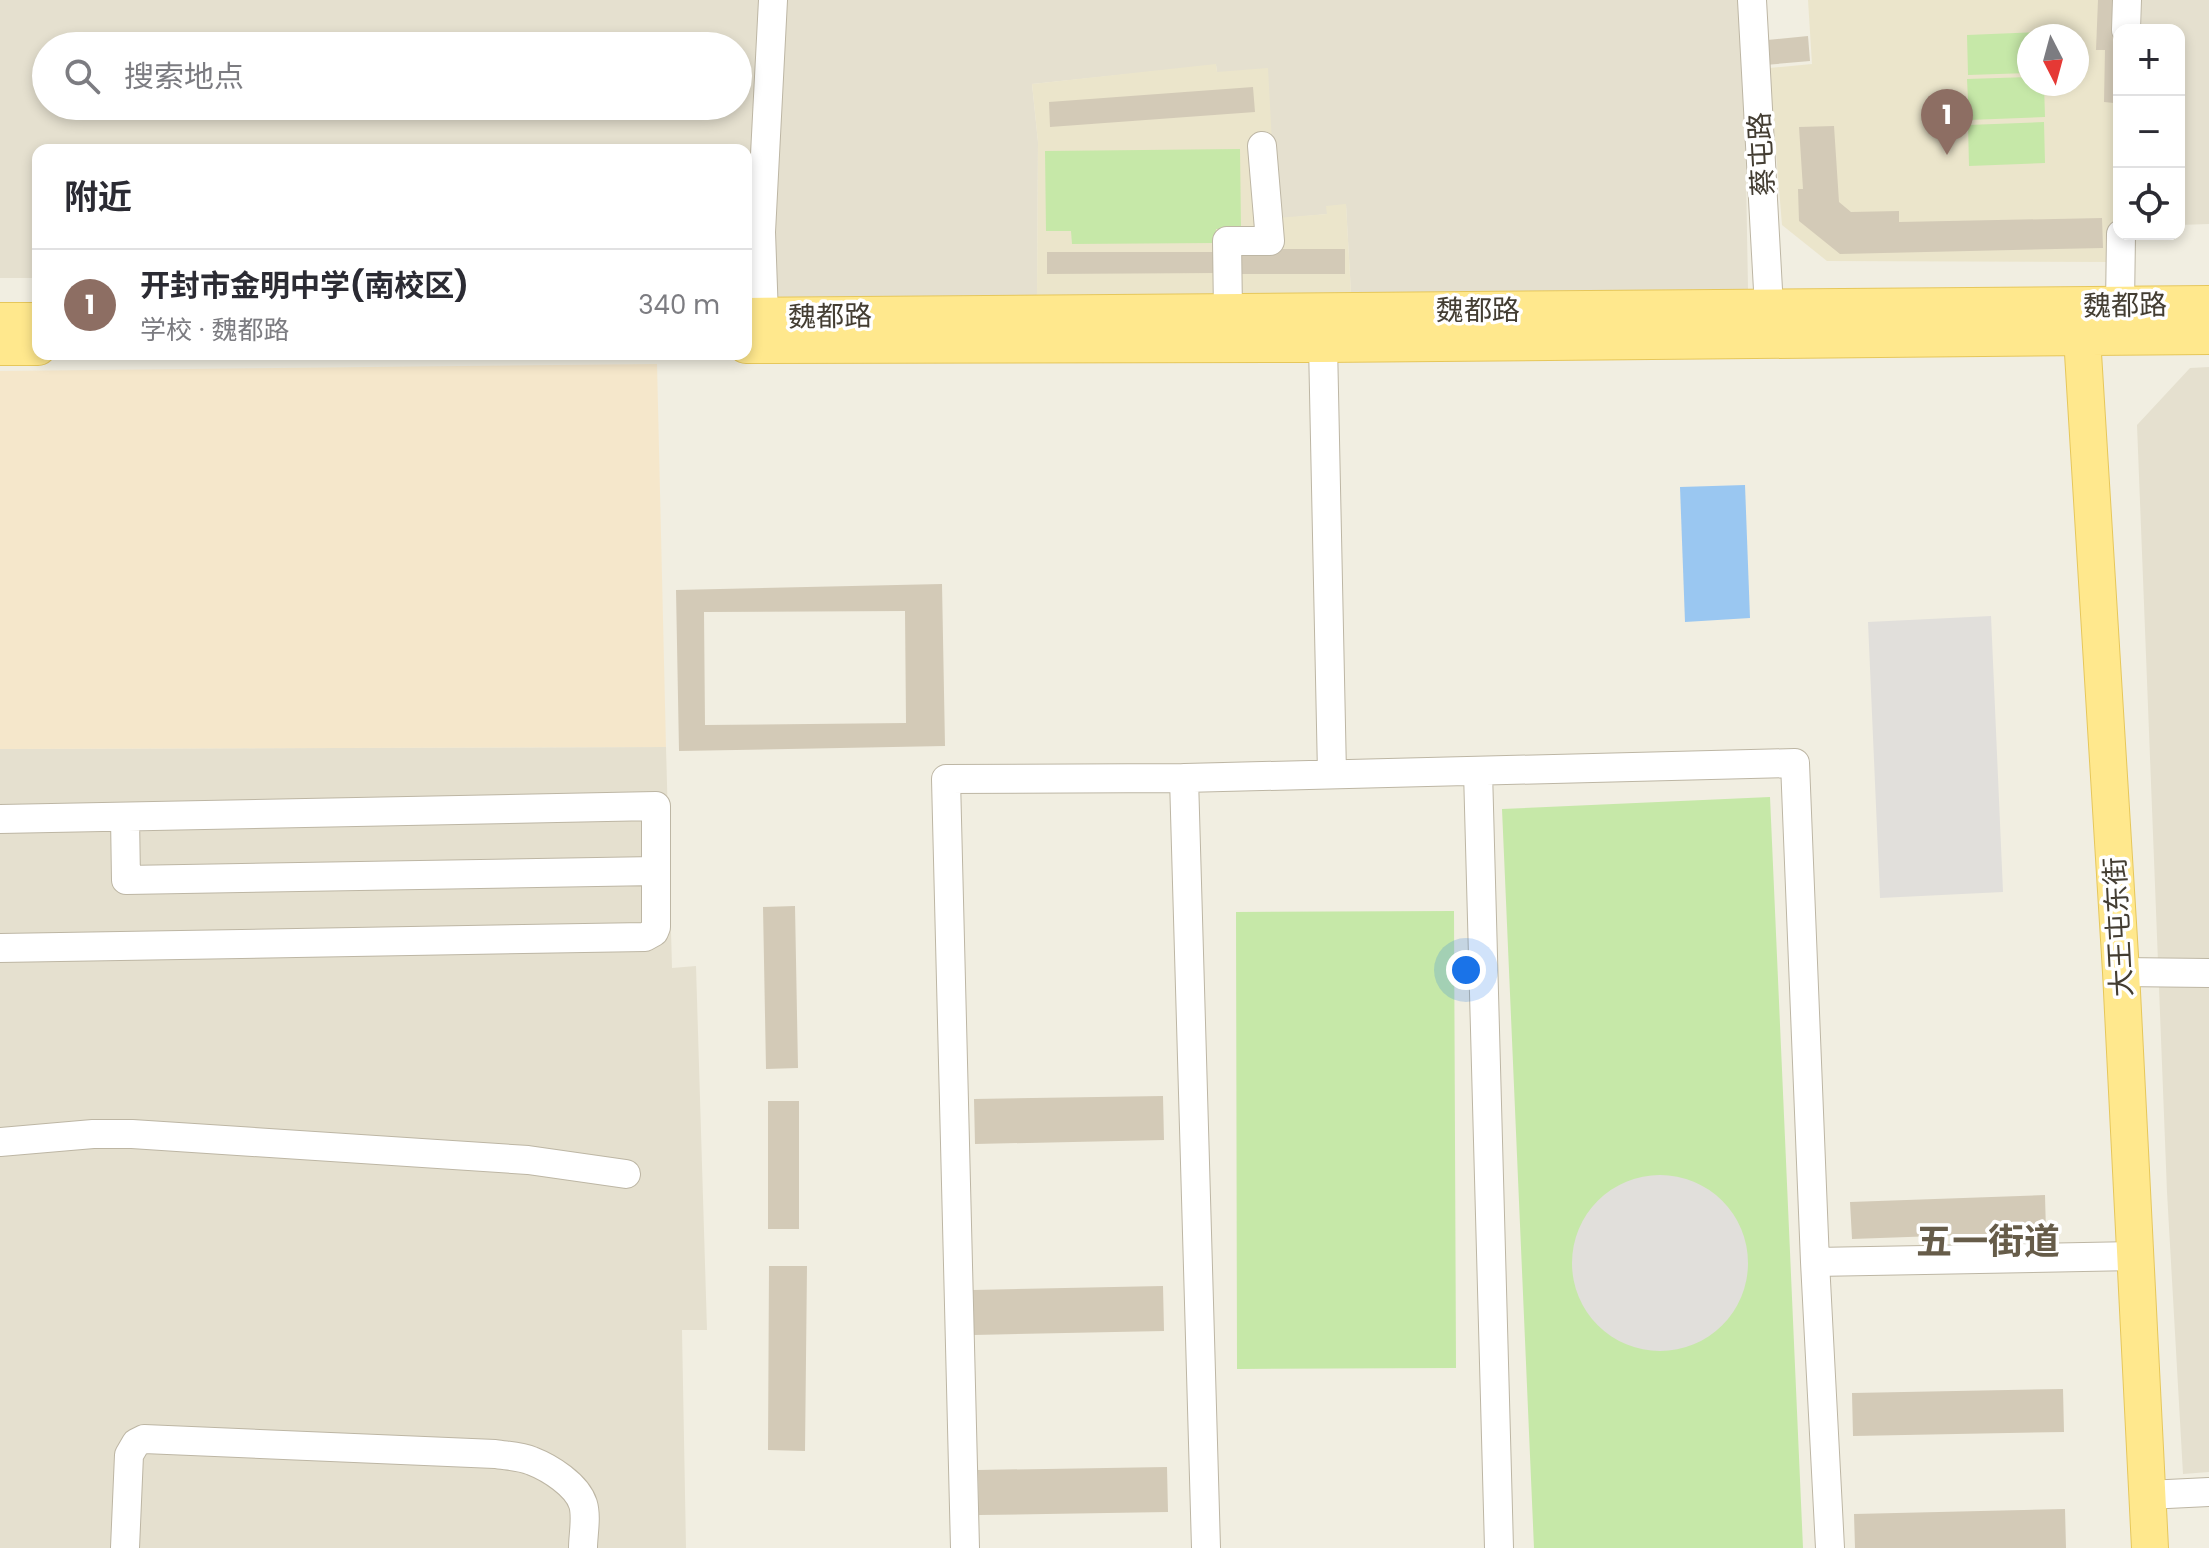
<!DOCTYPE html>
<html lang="zh">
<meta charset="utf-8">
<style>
:root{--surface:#fff;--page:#f7f7f7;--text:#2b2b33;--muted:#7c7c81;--line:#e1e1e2;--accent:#b45309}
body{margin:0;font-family:Poppins,"Noto Sans SC",sans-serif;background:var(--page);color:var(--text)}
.controls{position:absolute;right:24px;top:24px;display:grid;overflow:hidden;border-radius:16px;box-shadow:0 4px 12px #0003}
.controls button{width:72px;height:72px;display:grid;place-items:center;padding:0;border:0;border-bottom:2px solid var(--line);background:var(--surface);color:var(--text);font:40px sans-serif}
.compass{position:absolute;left:2017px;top:24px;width:72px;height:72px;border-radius:50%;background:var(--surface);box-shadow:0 4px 12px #0003;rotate:174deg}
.you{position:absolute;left:1466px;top:970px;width:28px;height:28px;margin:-20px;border:6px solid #fff;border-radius:50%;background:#1a73e8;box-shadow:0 0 0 12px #1a73e833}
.badge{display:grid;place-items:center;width:52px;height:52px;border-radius:50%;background:var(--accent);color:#fff;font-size:26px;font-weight:700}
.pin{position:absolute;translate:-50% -66px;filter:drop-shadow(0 2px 4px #0008)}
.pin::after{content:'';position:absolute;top:42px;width:28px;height:24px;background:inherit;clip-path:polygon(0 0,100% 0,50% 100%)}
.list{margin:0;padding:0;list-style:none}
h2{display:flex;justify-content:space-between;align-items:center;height:104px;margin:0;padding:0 32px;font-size:34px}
h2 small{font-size:26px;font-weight:400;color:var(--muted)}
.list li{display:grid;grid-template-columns:52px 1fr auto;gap:24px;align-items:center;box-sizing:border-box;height:112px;padding:0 32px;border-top:2px solid var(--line)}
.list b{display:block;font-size:30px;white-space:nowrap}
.list p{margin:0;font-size:26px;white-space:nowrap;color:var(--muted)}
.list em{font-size:26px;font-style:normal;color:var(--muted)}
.icon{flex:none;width:44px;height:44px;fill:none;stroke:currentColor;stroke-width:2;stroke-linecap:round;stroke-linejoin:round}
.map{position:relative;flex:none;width:2209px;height:1548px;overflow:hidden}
.search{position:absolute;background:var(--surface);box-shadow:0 4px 12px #0003;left:32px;top:32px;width:720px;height:88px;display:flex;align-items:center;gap:20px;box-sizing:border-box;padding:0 28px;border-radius:44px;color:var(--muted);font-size:30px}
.panel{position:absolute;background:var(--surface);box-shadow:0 4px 12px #0003;left:32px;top:144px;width:720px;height:216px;border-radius:16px}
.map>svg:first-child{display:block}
.residential{fill:#e5e0cf;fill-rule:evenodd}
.commercial{fill:#f5e7cb}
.education{fill:#ebe5cb;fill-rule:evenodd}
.green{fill:#c6e8a8}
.parking{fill:#e1dfdb}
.water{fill:#9ac7f1}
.building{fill:#d3cab7;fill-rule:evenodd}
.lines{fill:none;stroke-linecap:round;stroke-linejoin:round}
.minor-casing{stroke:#bdb6a4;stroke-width:30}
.major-casing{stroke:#e6c75b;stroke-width:38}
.minor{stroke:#fff;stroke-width:28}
.major{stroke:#ffe88d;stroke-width:36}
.labels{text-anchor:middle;stroke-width:7;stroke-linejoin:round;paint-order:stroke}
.street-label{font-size:28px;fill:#433d32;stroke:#fff}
.district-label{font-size:36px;font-weight:bold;fill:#665c49;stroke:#fff}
</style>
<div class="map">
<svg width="2209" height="1548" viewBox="0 0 2209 1548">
<rect width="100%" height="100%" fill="#f1eee1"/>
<path class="residential" d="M0,0H762L753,274H746V150H38V278H0ZM46,46H738V106H46Z
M778,0H1743L1748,289L1351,293L1346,205L1327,214L1276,219L1217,72L1216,65L1032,84L1038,142L1037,296L774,298L771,137Z
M2142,0H2209V224L2179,225V30H2141Z
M2209,367V1472L2183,1474L2167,1192L2137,425L2190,368Z
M666,747L672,968L696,966L707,1330H682L686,1548H0V749Z"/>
<path class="commercial" d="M657,364L666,747L0,749V371Z"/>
<path class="education" d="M1808,0H2120L2115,262L1827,261L1782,225L1769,68L1812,64ZM2029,36H2077V84H2029Z
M1216,64L1217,72L1268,68L1276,218L1327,214L1326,206L1346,204L1351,293L1037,296L1038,142L1032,84Z"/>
<path class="green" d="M2043,32V36H2029V73L1968,75L1967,35Z
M2029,77V84H2044L2045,117L1969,120L1967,79Z
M2044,122L2045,163L1969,166L1968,125Z
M1240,149L1241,229H1216L1215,243L1072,244L1071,231H1046L1045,151Z
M1770,797L1803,1548H1534L1502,809Z
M1454,911L1456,1368L1237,1369L1236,912Z"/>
<path class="parking" d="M1991,616L2003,892L1880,898L1868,622Z
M1572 1263a88 88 0 1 1 176 0a88 88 0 1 1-176 0Z"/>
<path class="water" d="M1745,485L1750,618L1685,622L1680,487Z"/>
<path class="building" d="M2098,0H2117L2114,103L2104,102L2105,50H2096Z
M1808,36L1810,61L1765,65L1767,40Z
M1253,87L1255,112L1050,127L1049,102Z
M1834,126L1839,202L1851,212L1899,211V222L2102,218L2103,248L1840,254L1799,221L1798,189H1803L1799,127Z
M1235,249H1345V274H1235Z
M1047,252H1217V273L1047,274Z
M942,584L945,746L679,751L676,590ZM905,611L906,723L705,725L704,612Z
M795,906L798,1068L766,1069L763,907Z
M1163,1096L1164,1140L975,1144L974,1099Z
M768,1101H799V1229H768Z
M2045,1195L2046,1232L1852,1239L1850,1202Z
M769,1266H807L805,1451L768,1450Z
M1163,1286L1164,1331L974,1335L973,1290Z
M2063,1389L2064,1432L1853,1436L1852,1393Z
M1167,1467L1168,1512L979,1515L978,1470Z
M2065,1509L2066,1548H1855L1854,1514Z"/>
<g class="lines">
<defs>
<path id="minor" d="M1752,0L1769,308
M2126,30L2127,0
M2120,305L2121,234
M1228,312L1227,241H1270L1262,146
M764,316L761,232L773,0
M1323,344L1332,774
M1478,771L1499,1548
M1184,778L1206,1548
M125,817L126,880L656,871
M0,819L656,806V927L654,932L645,937L0,948
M2121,972L2209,973
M0,1142L93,1134H132L528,1160L626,1174
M1815,1262L2135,1256
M2147,1495L2209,1492
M125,1548L129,1455L136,1443L144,1439L495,1454C507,1456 520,1456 532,1461C550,1468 577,1485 583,1504C587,1517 583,1535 583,1548
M965,1548L946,779L1184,778L1795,763L1815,1262L1830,1548"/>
<path id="major" d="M746,316L2209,304
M2082,316V337L2121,972L2150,1548
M0,321H38
M746,345L1323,344L2209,336
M0,347H38"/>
</defs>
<use href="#minor" class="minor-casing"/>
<use href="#major" class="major-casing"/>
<use href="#minor" class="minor"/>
<use href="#major" class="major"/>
</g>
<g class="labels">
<g class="street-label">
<text transform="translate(1761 154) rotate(-93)" y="10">蔡屯路</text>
<text transform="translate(2125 305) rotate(-1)" y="10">魏都路</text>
<text x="1478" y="320">魏都路</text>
<text transform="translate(830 316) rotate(-1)" y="10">魏都路</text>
<text transform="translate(2118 927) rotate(-93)" y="10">大王屯东街</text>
</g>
<g class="district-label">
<text x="1988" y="1254">五一街道</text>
</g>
</g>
</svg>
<div class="controls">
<button>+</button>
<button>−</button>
<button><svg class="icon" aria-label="locate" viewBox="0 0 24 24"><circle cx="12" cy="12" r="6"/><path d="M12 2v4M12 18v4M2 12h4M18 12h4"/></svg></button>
</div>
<svg class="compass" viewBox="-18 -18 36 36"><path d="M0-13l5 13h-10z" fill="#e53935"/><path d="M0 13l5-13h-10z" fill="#7c7c81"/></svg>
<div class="you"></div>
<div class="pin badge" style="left:1947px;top:155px;background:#8d6e63">1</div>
<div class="search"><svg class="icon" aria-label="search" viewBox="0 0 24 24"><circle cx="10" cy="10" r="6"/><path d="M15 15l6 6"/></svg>搜索地点</div>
<section class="panel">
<h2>附近<small></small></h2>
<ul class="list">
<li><span class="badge" style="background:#8d6e63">1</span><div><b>开封市金明中学(南校区)</b><p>学校 · 魏都路</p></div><em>340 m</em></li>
</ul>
</section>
</div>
